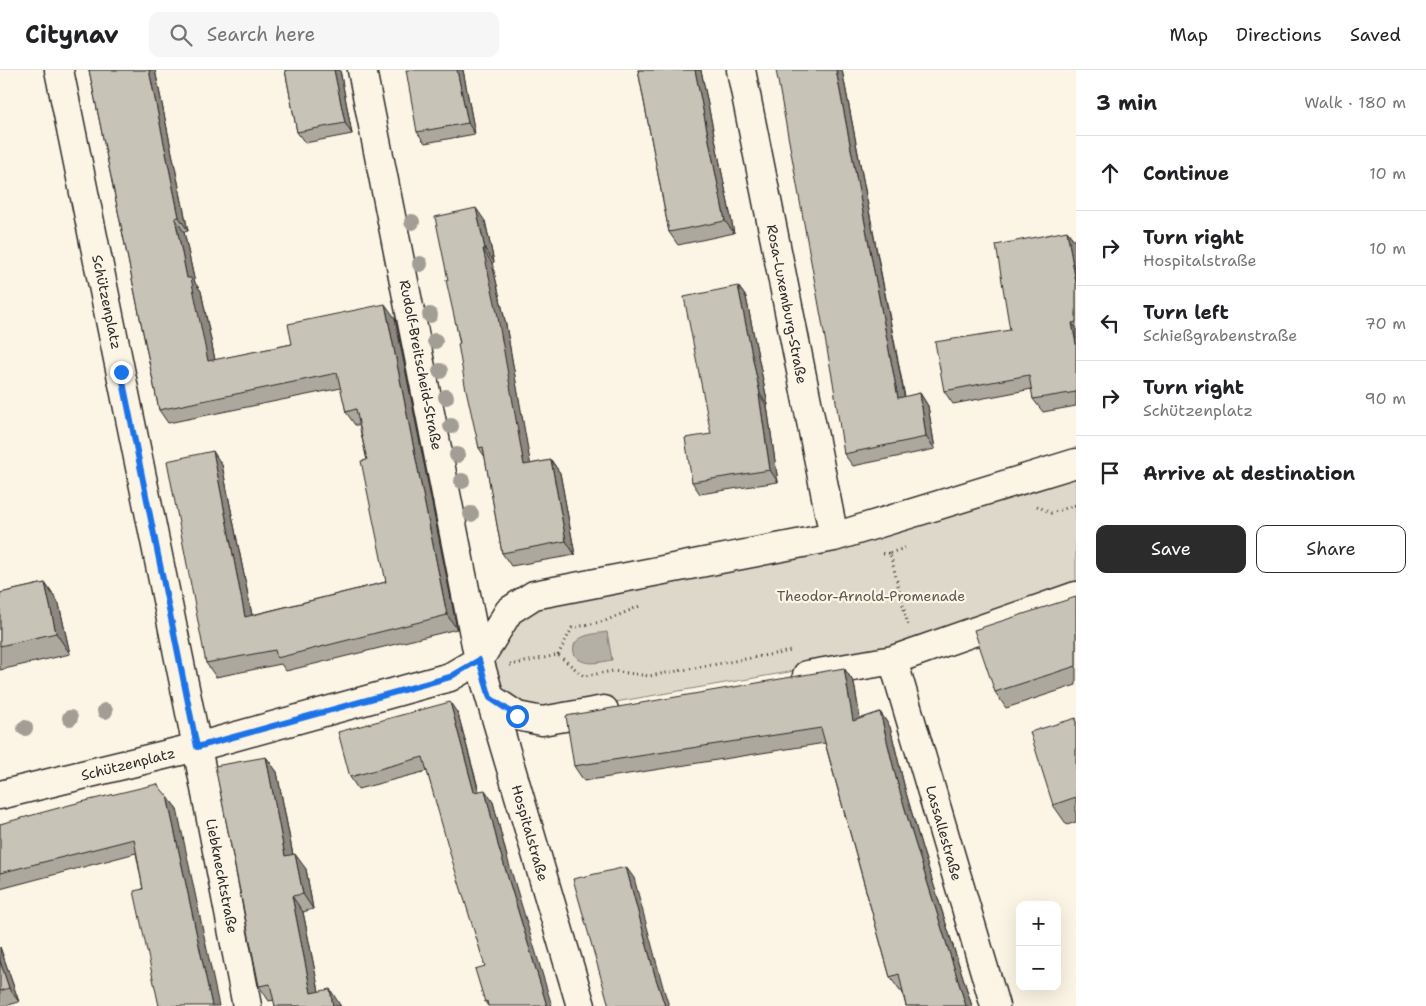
<!DOCTYPE html>
<meta charset="utf-8">
<style>
:root{--surface:#fff;--page:#f6f6f6;--text:#202124;--muted:#757577;--line:#e0e0e0;--accent:#2b2b2b}
body{margin:0;font-family:"Shantell Sans",sans-serif;background:var(--page);color:var(--text)}
.controls{position:absolute;right:15px;bottom:15px;display:grid;overflow:hidden;border-radius:10px;box-shadow:0 5px 20px #0002}
.controls button{width:45px;height:45px;display:grid;place-items:center;padding:0;border:0;border-bottom:1px solid var(--line);background:var(--surface);color:var(--text);font:25px sans-serif}
.stop{position:absolute;width:15px;height:15px;margin:-11px;border:4px solid #1a73e8;border-radius:50%;background:#fff}
.stop.end{background:#1a73e8;border-color:#fff;box-shadow:0 1px 5px #0008}
.list{margin:0;padding:0;list-style:none}
h2{display:flex;justify-content:space-between;align-items:center;height:65px;margin:0;padding:0 20px;font-size:21px}
h2 small{font-size:16px;font-weight:400;color:var(--muted)}
.list li{display:grid;grid-template-columns:32px 1fr auto;gap:15px;align-items:center;box-sizing:border-box;height:75px;padding:0 20px;border-top:1px solid var(--line)}
.list b{display:block;font-size:19px;white-space:nowrap}
.list p{margin:0;font-size:16px;white-space:nowrap;color:var(--muted)}
.list em{font-size:16px;font-style:normal;color:var(--muted)}
.actions{display:flex;gap:10px;padding:15px 20px}
.actions a{flex:1;padding:11px 0;border:1px solid var(--accent);border-radius:10px;text-align:center;font-size:18px;color:var(--accent)}
.actions .main{background:var(--accent);color:#fff}
.icon{flex:none;width:28px;height:28px;fill:none;stroke:currentColor;stroke-width:2;stroke-linecap:round;stroke-linejoin:round}
.map{position:relative;flex:none;width:1076px;height:936px;overflow:hidden}
header{display:flex;align-items:center;gap:30px;box-sizing:border-box;height:70px;padding:0 25px;background:var(--surface);border-bottom:1px solid var(--line)}
header strong{font-size:24px}
nav{display:flex;gap:28px;margin-inline-start:auto;font-size:18px}
.search{width:350px;height:45px;background:var(--page);display:flex;align-items:center;gap:12px;box-sizing:border-box;padding:0 18px;border-radius:10px;color:var(--muted);font-size:19px}
main{display:flex}
aside{flex:1;background:var(--surface)}
.map>svg:first-child{display:block}
.green{fill:#ded8ca;stroke:#84827a}
.water{fill:#b4b0a5;stroke:#7d7b74}
.lines{fill:none;stroke-linecap:round;stroke-linejoin:round}
.street-casing{stroke:#2b2b2b;stroke-width:31}
.path{stroke:#2b2b2b;stroke-width:3;stroke-dasharray:1 4;stroke-linecap:butt}
.street{stroke:#fcf5e5;stroke-width:28}
.tree{fill:#a29e95}
.wall{fill:#aca89d;stroke:#2b2b2b}
.shaded-wall{fill:#8c8880;stroke:#2b2b2b}
.building{fill:#c8c3b7;stroke:#2b2b2b}
.route{stroke:#1a73e8;stroke-width:6}
.labels{text-anchor:middle;stroke-width:4.5;stroke-linejoin:round;paint-order:stroke}
.street-label{font-size:14px;fill:#2b2b2b;stroke:#fcf5e5}
.park-label{font-size:14px;fill:#585653;stroke:#fcf5e5}
</style>
<header>
<strong>Citynav</strong>
<div class="search"><svg class="icon" aria-label="search" viewBox="0 0 24 24"><circle cx="10" cy="10" r="6"/><path d="M15 15l6 6"/></svg>Search here</div>
<nav><a>Map</a><a>Directions</a><a>Saved</a></nav>
</header>
<main>
<div class="map">
<svg width="1076" height="936" viewBox="0 0 1076 936">
<rect width="100%" height="100%" fill="#fcf5e5"/>
<filter id="ink" filterUnits="userSpaceOnUse"><feTurbulence type="fractalNoise" baseFrequency=".02" numOctaves="2"/><feDisplacementMap in="SourceGraphic" scale="10" xChannelSelector="R" yChannelSelector="G"/><feConvolveMatrix kernelMatrix="1 2 1 2 8 2 1 2 1" color-interpolation-filters="sRGB"/></filter>
<g filter="url(#ink)">
<path class="green" d="M1076,401V518L887,585L546,644L496,625L486,591L513,546L537,532Z"/>
<path class="water" d="M607,562L612,590C600,592 585,597 575,586C567,565 594,564 607,562Z"/>
<g class="lines">
<defs>
<path id="street" d="M59,0L197,677L247,936
M362,0L479,590L581,936
M741,0L834,467
M893,590L995,936
M807,605L893,590L1076,526
M490,628L517,646L542,651L604,640
M0,725L197,677L450,607L479,590L509,541L534,525L834,467L1076,393"/>
</defs>
<use href="#street" class="street-casing"/>
<path class="path" d="M1037,436L1051,443L1076,435
M890,483L905,478
M883,484L890,483L908,555
M558,585L572,558L605,551L640,536
M510,595L558,585L584,606L613,601L649,606L791,581"/>
<use href="#street" class="street"/>
</g>
<g class="tree">
<circle cx="412" cy="152" r="8"/>
<circle cx="420" cy="194" r="8"/>
<circle cx="430" cy="245" r="8"/>
<circle cx="435" cy="271" r="8"/>
<circle cx="440" cy="301" r="8"/>
<circle cx="446" cy="327" r="8"/>
<circle cx="451" cy="356" r="8"/>
<circle cx="457" cy="385" r="8"/>
<circle cx="462" cy="411" r="8"/>
<circle cx="471" cy="444" r="8"/>
<circle cx="105" cy="641" r="8"/>
<circle cx="70" cy="648" r="8"/>
<circle cx="25" cy="658" r="8"/>
</g>
<path class="wall" d="M89,0H155L188,161L184,162L195,213L201,221L215,290L292,274L395,248L457,559L286,601L281,594L216,607L206,593L222,395L252,545L386,512L367,390L359,355H355L346,342L341,318L168,353L159,340Z
M285,0H340L352,64L305,73L297,62Z
M463,0L475,64L425,73L417,62Z
M638,0H701L734,163L678,175L669,162Z
M842,0L905,327L920,323L928,336L935,379L853,396L844,384Z
M485,151L494,192L492,193L506,255L530,394L551,390L560,403L575,485L511,496L502,483L485,387L479,378L448,210Z
M1067,161L1076,173V336L1043,342L1033,329L1032,319L953,334L944,321L1010,260Z
M738,216L746,227L768,335L767,336L778,412L700,424L692,412L711,364Z
M45,513L59,534L70,584L0,600V523Z
M1076,527V615L1006,638L995,622Z
M844,598L854,613L860,649L880,642L890,657L906,723L922,778L972,936H906L902,921H900L890,907L825,673L584,711L574,696Z
M458,644L479,721L493,732L507,787L488,936L485,932V896L427,701L358,719L350,707Z
M1076,648V752L1067,755L1053,735Z
M266,687L277,702L293,785L306,799L313,839L303,842L319,922L340,935L341,936H275L274,930L269,931L259,916Z
M167,726L177,739L143,819L136,783L0,819V754Z
M0,877L19,932L5,936H0Z"/>
<path class="shaded-wall" d="M149,0H155L188,161L179,147Z
M334,0H340L352,64L345,53Z
M457,0H463L475,64L468,53Z
M695,0H701L734,163L725,151Z
M836,0H842L907,340L898,328Z
M476,138L485,151L494,192L485,179Z
M175,148L184,162L195,213L201,221L218,305L208,291L187,208Z
M1067,161L1076,173V213Z
M483,179L492,193L506,255L533,408L524,395Z
M738,216L746,227L768,335L760,324Z
M385,234L395,248L457,559L447,545Z
M1072,253L1076,258V274Z
M920,323L928,336L935,379L926,367Z
M759,325L767,336L778,412L770,400Z
M213,381L222,395L255,560L245,547Z
M551,390L560,403L575,485L566,471Z
M45,513L59,534L70,584L56,563Z
M844,598L854,613L863,665L853,651Z
M450,632L458,644L482,734L474,722Z
M880,642L890,657L906,723L922,778L972,936H966L912,763L896,708Z
M266,687L277,702L296,801L285,786Z
M485,720L493,732L507,787L552,936H547L498,775Z
M167,726L177,739L219,936H212Z
M295,784L306,799L313,839L303,824Z
M626,797L634,808L663,917L669,936H665L655,906Z
M292,826L303,842L322,936L311,923Z
M0,877L19,932L9,918L0,891Z
M330,919L340,935L341,936H333Z"/>
<path class="building" d="M89,0H149L179,147L175,148L187,208H191L208,291L292,274L288,254L385,234L447,545L277,588L275,580L206,593L167,391L213,381L245,547L386,512L361,391L367,390L356,339L346,342L337,303L159,340Z
M285,0H334L345,53L297,62Z
M406,0H457L468,53L417,62Z
M638,0H695L725,151L669,162Z
M776,0H836L898,328L920,323L926,367L844,384L833,312Z
M476,138L485,179H483L497,242L524,395L551,390L566,471L502,483L483,377L479,378L465,315L458,274L460,273L446,210H448L435,147Z
M1067,161L1076,213V252L1072,253L1076,274V322L1033,329L1029,305L944,321L935,272L1010,260L996,175Z
M738,216L760,324L759,325L770,400L692,412L685,368L711,364L684,227Z
M45,513L56,563L0,576V523Z
M1076,527V596L995,622L974,560Z
M844,598L853,651L880,642L896,708L912,763L966,936H906L899,904L890,907L821,658L574,696L566,646Z
M450,632L474,722L485,720L498,775L547,936H488L487,931L485,932L475,899L485,896L452,790L423,687L350,707L338,662Z
M1076,648V727L1053,735L1030,662Z
M266,687L285,786L295,784L303,824L292,826L311,923L330,919L333,936H275L270,914L259,916L215,696Z
M157,714L167,726L212,936H159L134,821L143,819L134,769L0,803V754L73,734Z
M626,797L655,906L665,936H609L573,809Z
M0,891L9,918L0,921Z"/>
</g>
<g class="lines" filter="url(#ink)">
<path class="route" d="M121,302L197,677L450,607L479,590L490,628L517,646"/>
</g>
<g class="labels">
<g class="street-label">
<text transform="translate(107 232) rotate(78)" y="5">Schützenplatz</text>
<text transform="translate(787 234) rotate(79)" y="5">Rosa-Luxemburg-Straße</text>
<text transform="translate(421 295) rotate(79)" y="5">Rudolf-Breitscheid-Straße</text>
<text transform="translate(128 694) rotate(-14)" y="5">Schützenplatz</text>
<text transform="translate(530 763) rotate(74)" y="5">Hospitalstraße</text>
<text transform="translate(944 763) rotate(74)" y="5">Lassallestraße</text>
<text transform="translate(222 806) rotate(79)" y="5">Liebknechtstraße</text>
</g>
<g class="park-label">
<text x="871" y="531">Theodor-Arnold-Promenade</text>
</g>
</g>
</svg>
<div class="controls">
<button>+</button>
<button>−</button>
</div>
<div class="stop" style="left:517px;top:646px"></div>
<div class="stop end" style="left:121px;top:302px"></div>
</div>
<aside>
<h2>3 min<small>Walk · 180 m</small></h2>
<ul class="list">
<li><svg class="icon" aria-label="ahead" viewBox="0 0 24 24"><path d="M12 20V5M6 11l6-6 6 6"/></svg><div><b>Continue</b></div><em>10 m</em></li>
<li><svg class="icon" aria-label="right" viewBox="0 0 24 24"><path d="M7 20v-9h11M14 6l5 5-5 5"/></svg><div><b>Turn right</b><p>Hospitalstraße</p></div><em>10 m</em></li>
<li><svg class="icon" aria-label="left" viewBox="0 0 24 24"><path d="M17 20v-9H6M10 6l-5 5 5 5"/></svg><div><b>Turn left</b><p>Schießgrabenstraße</p></div><em>70 m</em></li>
<li><svg class="icon" aria-label="right" viewBox="0 0 24 24"><path d="M7 20v-9h11M14 6l5 5-5 5"/></svg><div><b>Turn right</b><p>Schützenplatz</p></div><em>90 m</em></li>
<li><svg class="icon" aria-label="arrive" viewBox="0 0 24 24"><path d="M6 21V4h12l-3 4 3 4H6"/></svg><div><b>Arrive at destination</b></div></li>
</ul>
<div class="actions"><a class="main">Save</a><a>Share</a></div>
</aside>
</main>
